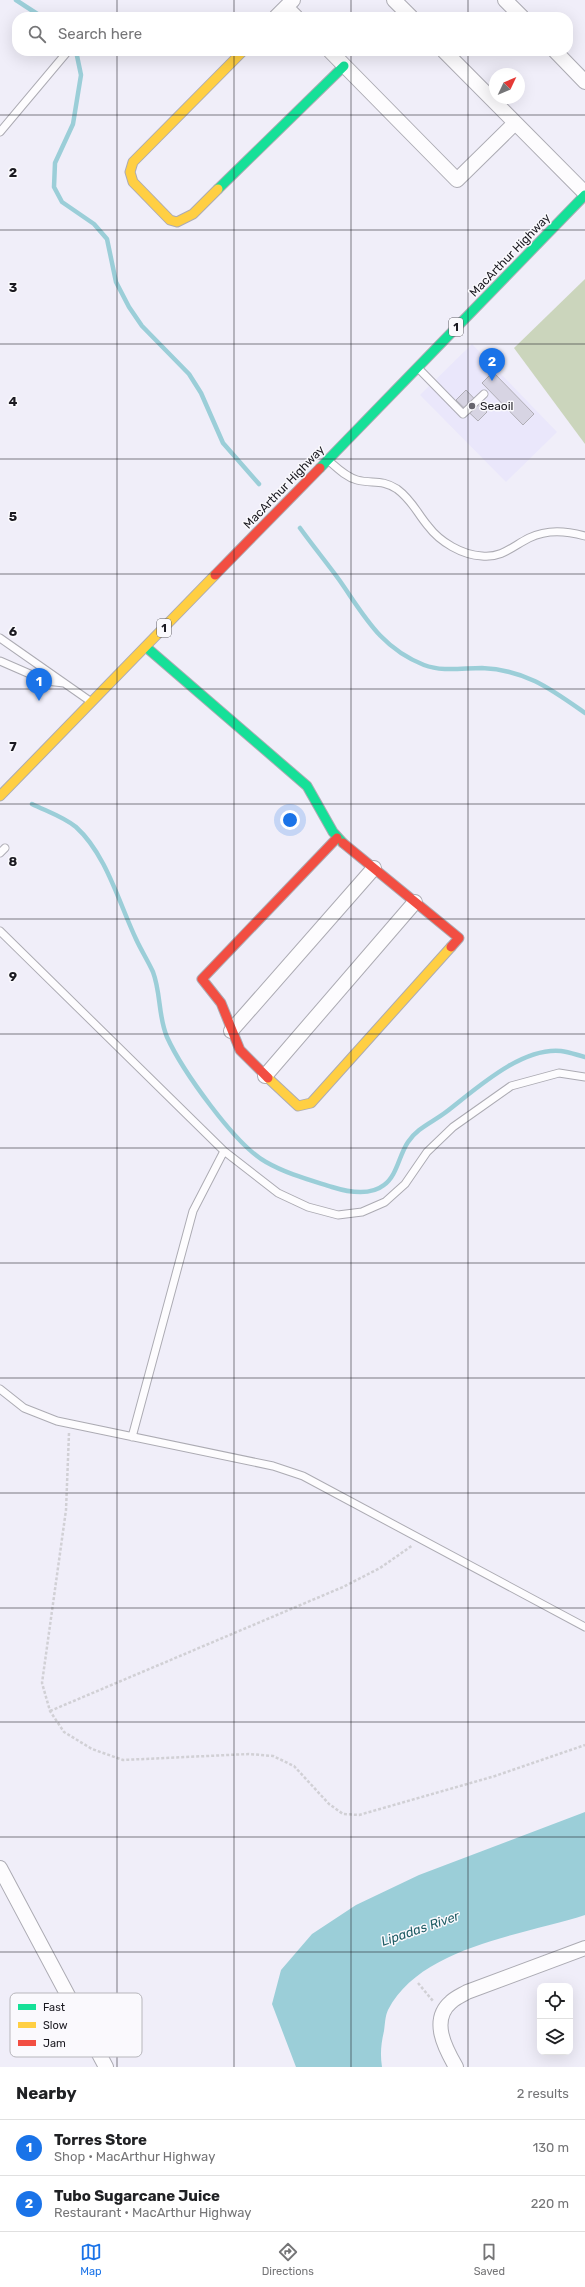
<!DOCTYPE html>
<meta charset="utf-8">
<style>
:root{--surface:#fff;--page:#f6f6f6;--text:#202124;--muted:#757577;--line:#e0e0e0;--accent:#1a73e8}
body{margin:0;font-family:Rubik,sans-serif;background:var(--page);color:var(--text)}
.controls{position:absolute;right:12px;bottom:12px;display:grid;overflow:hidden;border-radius:8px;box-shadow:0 4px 16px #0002}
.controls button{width:36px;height:36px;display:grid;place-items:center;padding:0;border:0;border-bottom:1px solid var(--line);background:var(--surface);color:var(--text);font:20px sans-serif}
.compass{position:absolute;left:489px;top:68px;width:36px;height:36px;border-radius:50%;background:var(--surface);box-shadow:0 4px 16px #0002;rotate:46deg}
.you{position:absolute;left:290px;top:820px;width:14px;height:14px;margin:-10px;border:3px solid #fff;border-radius:50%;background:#1a73e8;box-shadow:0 0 0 6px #1a73e833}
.badge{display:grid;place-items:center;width:26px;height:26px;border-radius:50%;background:var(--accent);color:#fff;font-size:13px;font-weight:700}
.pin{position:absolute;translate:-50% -33px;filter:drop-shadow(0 1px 2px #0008)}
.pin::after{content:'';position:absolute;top:21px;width:14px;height:12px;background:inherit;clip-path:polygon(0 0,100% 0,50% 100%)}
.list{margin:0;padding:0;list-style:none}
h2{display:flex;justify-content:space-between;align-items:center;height:52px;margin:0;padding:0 16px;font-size:17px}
h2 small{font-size:13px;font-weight:400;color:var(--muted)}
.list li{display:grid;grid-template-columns:26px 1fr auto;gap:12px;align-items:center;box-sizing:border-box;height:56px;padding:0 16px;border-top:1px solid var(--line)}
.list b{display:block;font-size:15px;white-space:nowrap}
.list p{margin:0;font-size:13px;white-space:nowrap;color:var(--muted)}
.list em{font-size:13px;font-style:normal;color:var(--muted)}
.icon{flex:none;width:22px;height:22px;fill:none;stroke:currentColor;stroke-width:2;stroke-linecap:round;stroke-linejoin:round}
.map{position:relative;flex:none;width:585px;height:2067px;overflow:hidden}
.search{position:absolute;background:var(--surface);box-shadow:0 4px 16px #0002;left:12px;right:12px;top:12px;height:44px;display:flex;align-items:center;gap:10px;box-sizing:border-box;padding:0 14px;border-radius:16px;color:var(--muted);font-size:15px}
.sheet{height:164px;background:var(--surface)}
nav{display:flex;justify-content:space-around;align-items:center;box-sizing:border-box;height:56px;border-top:1px solid var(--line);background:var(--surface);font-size:11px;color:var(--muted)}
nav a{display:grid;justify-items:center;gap:2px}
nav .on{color:var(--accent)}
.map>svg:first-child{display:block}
.built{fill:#eae7fb}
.forest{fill:#cbd5bc}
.water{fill:#9bced8}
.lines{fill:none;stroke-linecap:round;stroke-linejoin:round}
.stream{stroke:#9bced8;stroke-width:4.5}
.building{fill:#d7d4e3;stroke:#b0aeb6}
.lane-casing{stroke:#acabb3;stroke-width:9}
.street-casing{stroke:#acabb3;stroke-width:16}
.fast-casing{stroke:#acabb3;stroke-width:11}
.slow-casing{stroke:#acabb3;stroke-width:11}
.jam-casing{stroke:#acabb3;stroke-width:11}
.path{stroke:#d1d0d5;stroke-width:2.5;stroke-dasharray:3 2;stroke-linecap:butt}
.lane{stroke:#fdfcfe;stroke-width:7}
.street{stroke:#fdfcfe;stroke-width:14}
.fast{stroke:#16e098;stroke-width:9}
.slow{stroke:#ffcf43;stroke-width:9}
.jam{stroke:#f24e42;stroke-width:9}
.grid{fill:none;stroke:#1b1a21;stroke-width:1;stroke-opacity:0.55}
.poi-dot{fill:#66646d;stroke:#faf9fd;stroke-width:1.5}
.labels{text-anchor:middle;stroke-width:3;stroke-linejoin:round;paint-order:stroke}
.shield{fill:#faf9fd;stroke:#5e5d63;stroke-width:1}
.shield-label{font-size:11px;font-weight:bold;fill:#1b1a21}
.street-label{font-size:12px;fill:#1b1a21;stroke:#faf9fd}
.poi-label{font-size:12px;fill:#1b1a21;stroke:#faf9fd;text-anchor:start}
.water-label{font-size:13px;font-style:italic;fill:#215e66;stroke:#faf9fd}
.key{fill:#faf9fd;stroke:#b7b6bb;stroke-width:1}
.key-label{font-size:11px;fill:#1b1a21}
.grid-label{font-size:13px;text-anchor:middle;font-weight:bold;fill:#1b1a21;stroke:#faf9fd;stroke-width:3;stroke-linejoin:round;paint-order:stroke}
</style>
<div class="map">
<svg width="585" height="2067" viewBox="0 0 585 2067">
<rect width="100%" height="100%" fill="#f0eef9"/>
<path class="built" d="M472,344L557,432L506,482L420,395Z"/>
<path class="forest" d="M585,279V444L514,348Z"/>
<path class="water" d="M585,1812V1915C524,1935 421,1946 388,2010C385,2016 385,2025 384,2031C381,2044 380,2054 382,2067H296L272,2004L281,1970L312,1934L356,1905L419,1875Z"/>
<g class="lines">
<path class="stream" d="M16,0L42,17
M76,51L81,75L73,124L55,163L54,187L62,202L94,224L107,239L116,282L129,307L142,326L189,374L201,393L223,443L259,484
M300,528C313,546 327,563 340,581C365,617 381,648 424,665C442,672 463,668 482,668C526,670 551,689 585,713
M32,804C46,811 64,817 76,827C106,854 119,903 136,939C141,950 148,961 153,972C161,993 158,1016 167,1037C182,1070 235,1145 266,1162C287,1174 310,1180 332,1187C348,1192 370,1196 384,1185C397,1176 399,1155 408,1142C417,1128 433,1122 446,1112C476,1089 521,1047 561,1051C569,1052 577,1055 585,1057"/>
</g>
<path class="building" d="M493,372L534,414L523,425L482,383Z
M466,390L487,412L478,421L456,400Z"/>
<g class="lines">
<defs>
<path id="lane" d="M0,132L68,51
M419,369L463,414L484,394
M329,461C337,468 346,477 357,480C372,484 382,479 397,489C412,500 417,513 428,526C440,542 462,555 482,556C502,558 513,546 529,538C548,529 566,531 585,536
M0,638L90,701
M0,661L46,681L64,683
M0,853L5,848
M0,931L224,1151L278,1193L308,1207L338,1215L362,1212L385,1202L405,1184L427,1152L453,1127L511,1086L559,1073L585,1077
M0,1389L24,1408L57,1421L273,1466L303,1476L585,1627
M132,1437L193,1211L224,1151"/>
<path id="street" d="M394,0L411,17
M505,0L522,17
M286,7L296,17
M276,17L293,0
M330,51L457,180L515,123
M444,51L585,193
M555,51L585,82
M231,1031L374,868
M265,1076L415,902
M0,1868L106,2067
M456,2067C445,2048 430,2020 451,2002C455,1998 462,1995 467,1992L585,1948"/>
<path id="fast" d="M218,189L344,66
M320,468L585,195
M146,647L307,786L333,832L343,843"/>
<path id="slow" d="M218,189L193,214L177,222L170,220L133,182L130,172L133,162L243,51
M0,796L215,575
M268,1078L298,1106L311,1103L451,947"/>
<path id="jam" d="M215,575L320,468
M343,843L459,938L451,947
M268,1078L240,1050L221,1003L202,979L337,838"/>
</defs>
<use href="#lane" class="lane-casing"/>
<use href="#street" class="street-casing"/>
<use href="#fast" class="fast-casing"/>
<use href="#slow" class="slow-casing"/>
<use href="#jam" class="jam-casing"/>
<path class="path" d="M69,1433L66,1510L42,1683L50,1711L64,1732L92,1749L123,1760L249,1754L273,1756L294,1766L329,1804L343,1814L359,1815L495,1776L585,1745
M50,1711L343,1587L380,1568L413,1545
M418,1983L433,2001"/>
<use href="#lane" class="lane"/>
<use href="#street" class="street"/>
<use href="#fast" class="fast"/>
<use href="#slow" class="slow"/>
<use href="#jam" class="jam"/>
</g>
<path class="grid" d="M117,0V17M234,0V17M351,0V17M468,0V17M117,51V2067M234,51V2067M351,51V2067M468,51V2067M0,115H585M0,230H585M0,344H585M0,459H585M0,574H585M0,689H585M0,804H585M0,919H585M0,1034H585M0,1148H585M0,1263H585M0,1378H585M0,1493H585M0,1608H585M0,1722H585M0,1837H585M0,1952H585"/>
<circle class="poi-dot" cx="472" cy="406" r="4"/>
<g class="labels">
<g class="shield">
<rect x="449" y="318" width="14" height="18" rx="3"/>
<rect x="157" y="619" width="14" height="18" rx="3"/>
</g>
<g class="shield-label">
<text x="456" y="331">1</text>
<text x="164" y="632">1</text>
</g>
<g class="street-label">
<text transform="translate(510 255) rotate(-46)" y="4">MacArthur Highway</text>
<text transform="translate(284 487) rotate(-46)" y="4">MacArthur Highway</text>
</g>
<g class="poi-label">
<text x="480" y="410">Seaoil</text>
</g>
<g class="water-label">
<text transform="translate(420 1928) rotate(-19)" y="5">Lipadas River</text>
</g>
</g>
<rect x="10" y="1993" width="132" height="64" rx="6" class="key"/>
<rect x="18" y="2004" width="18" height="6" fill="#16e098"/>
<rect x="18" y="2022" width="18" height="6" fill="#ffcf43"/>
<rect x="18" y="2040" width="18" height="6" fill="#f24e42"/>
<g class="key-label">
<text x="43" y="2011">Fast</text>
<text x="43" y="2029">Slow</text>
<text x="43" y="2047">Jam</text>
</g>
<g class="grid-label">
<text x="13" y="177">2</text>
<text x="13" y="292">3</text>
<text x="13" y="406">4</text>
<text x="13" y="521">5</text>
<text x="13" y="636">6</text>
<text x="13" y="751">7</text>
<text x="13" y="866">8</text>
<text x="13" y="981">9</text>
</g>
</svg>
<div class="controls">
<button><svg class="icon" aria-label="locate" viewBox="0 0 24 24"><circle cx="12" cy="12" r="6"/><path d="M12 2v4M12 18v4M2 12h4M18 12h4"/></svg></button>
<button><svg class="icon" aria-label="layers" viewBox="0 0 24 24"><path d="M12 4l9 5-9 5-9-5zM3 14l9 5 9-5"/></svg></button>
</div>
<svg class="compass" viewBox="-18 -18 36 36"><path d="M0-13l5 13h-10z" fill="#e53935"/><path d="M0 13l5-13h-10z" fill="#757577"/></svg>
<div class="you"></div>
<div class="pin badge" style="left:39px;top:701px">1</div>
<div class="pin badge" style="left:492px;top:381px">2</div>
<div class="search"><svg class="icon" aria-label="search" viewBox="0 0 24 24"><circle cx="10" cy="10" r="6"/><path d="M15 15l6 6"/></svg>Search here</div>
</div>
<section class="sheet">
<h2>Nearby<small>2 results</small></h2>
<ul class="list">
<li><span class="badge">1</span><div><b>Torres Store</b><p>Shop · MacArthur Highway</p></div><em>130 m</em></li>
<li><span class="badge">2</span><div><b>Tubo Sugarcane Juice</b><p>Restaurant · MacArthur Highway</p></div><em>220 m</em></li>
</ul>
</section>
<nav>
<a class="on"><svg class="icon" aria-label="map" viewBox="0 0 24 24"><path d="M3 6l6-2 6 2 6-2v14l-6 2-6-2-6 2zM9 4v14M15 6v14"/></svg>Map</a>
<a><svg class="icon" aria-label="directions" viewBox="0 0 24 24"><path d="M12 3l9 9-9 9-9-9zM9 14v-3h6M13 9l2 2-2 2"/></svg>Directions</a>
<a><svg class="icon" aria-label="saved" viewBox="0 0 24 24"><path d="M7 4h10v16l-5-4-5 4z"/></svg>Saved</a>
</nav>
